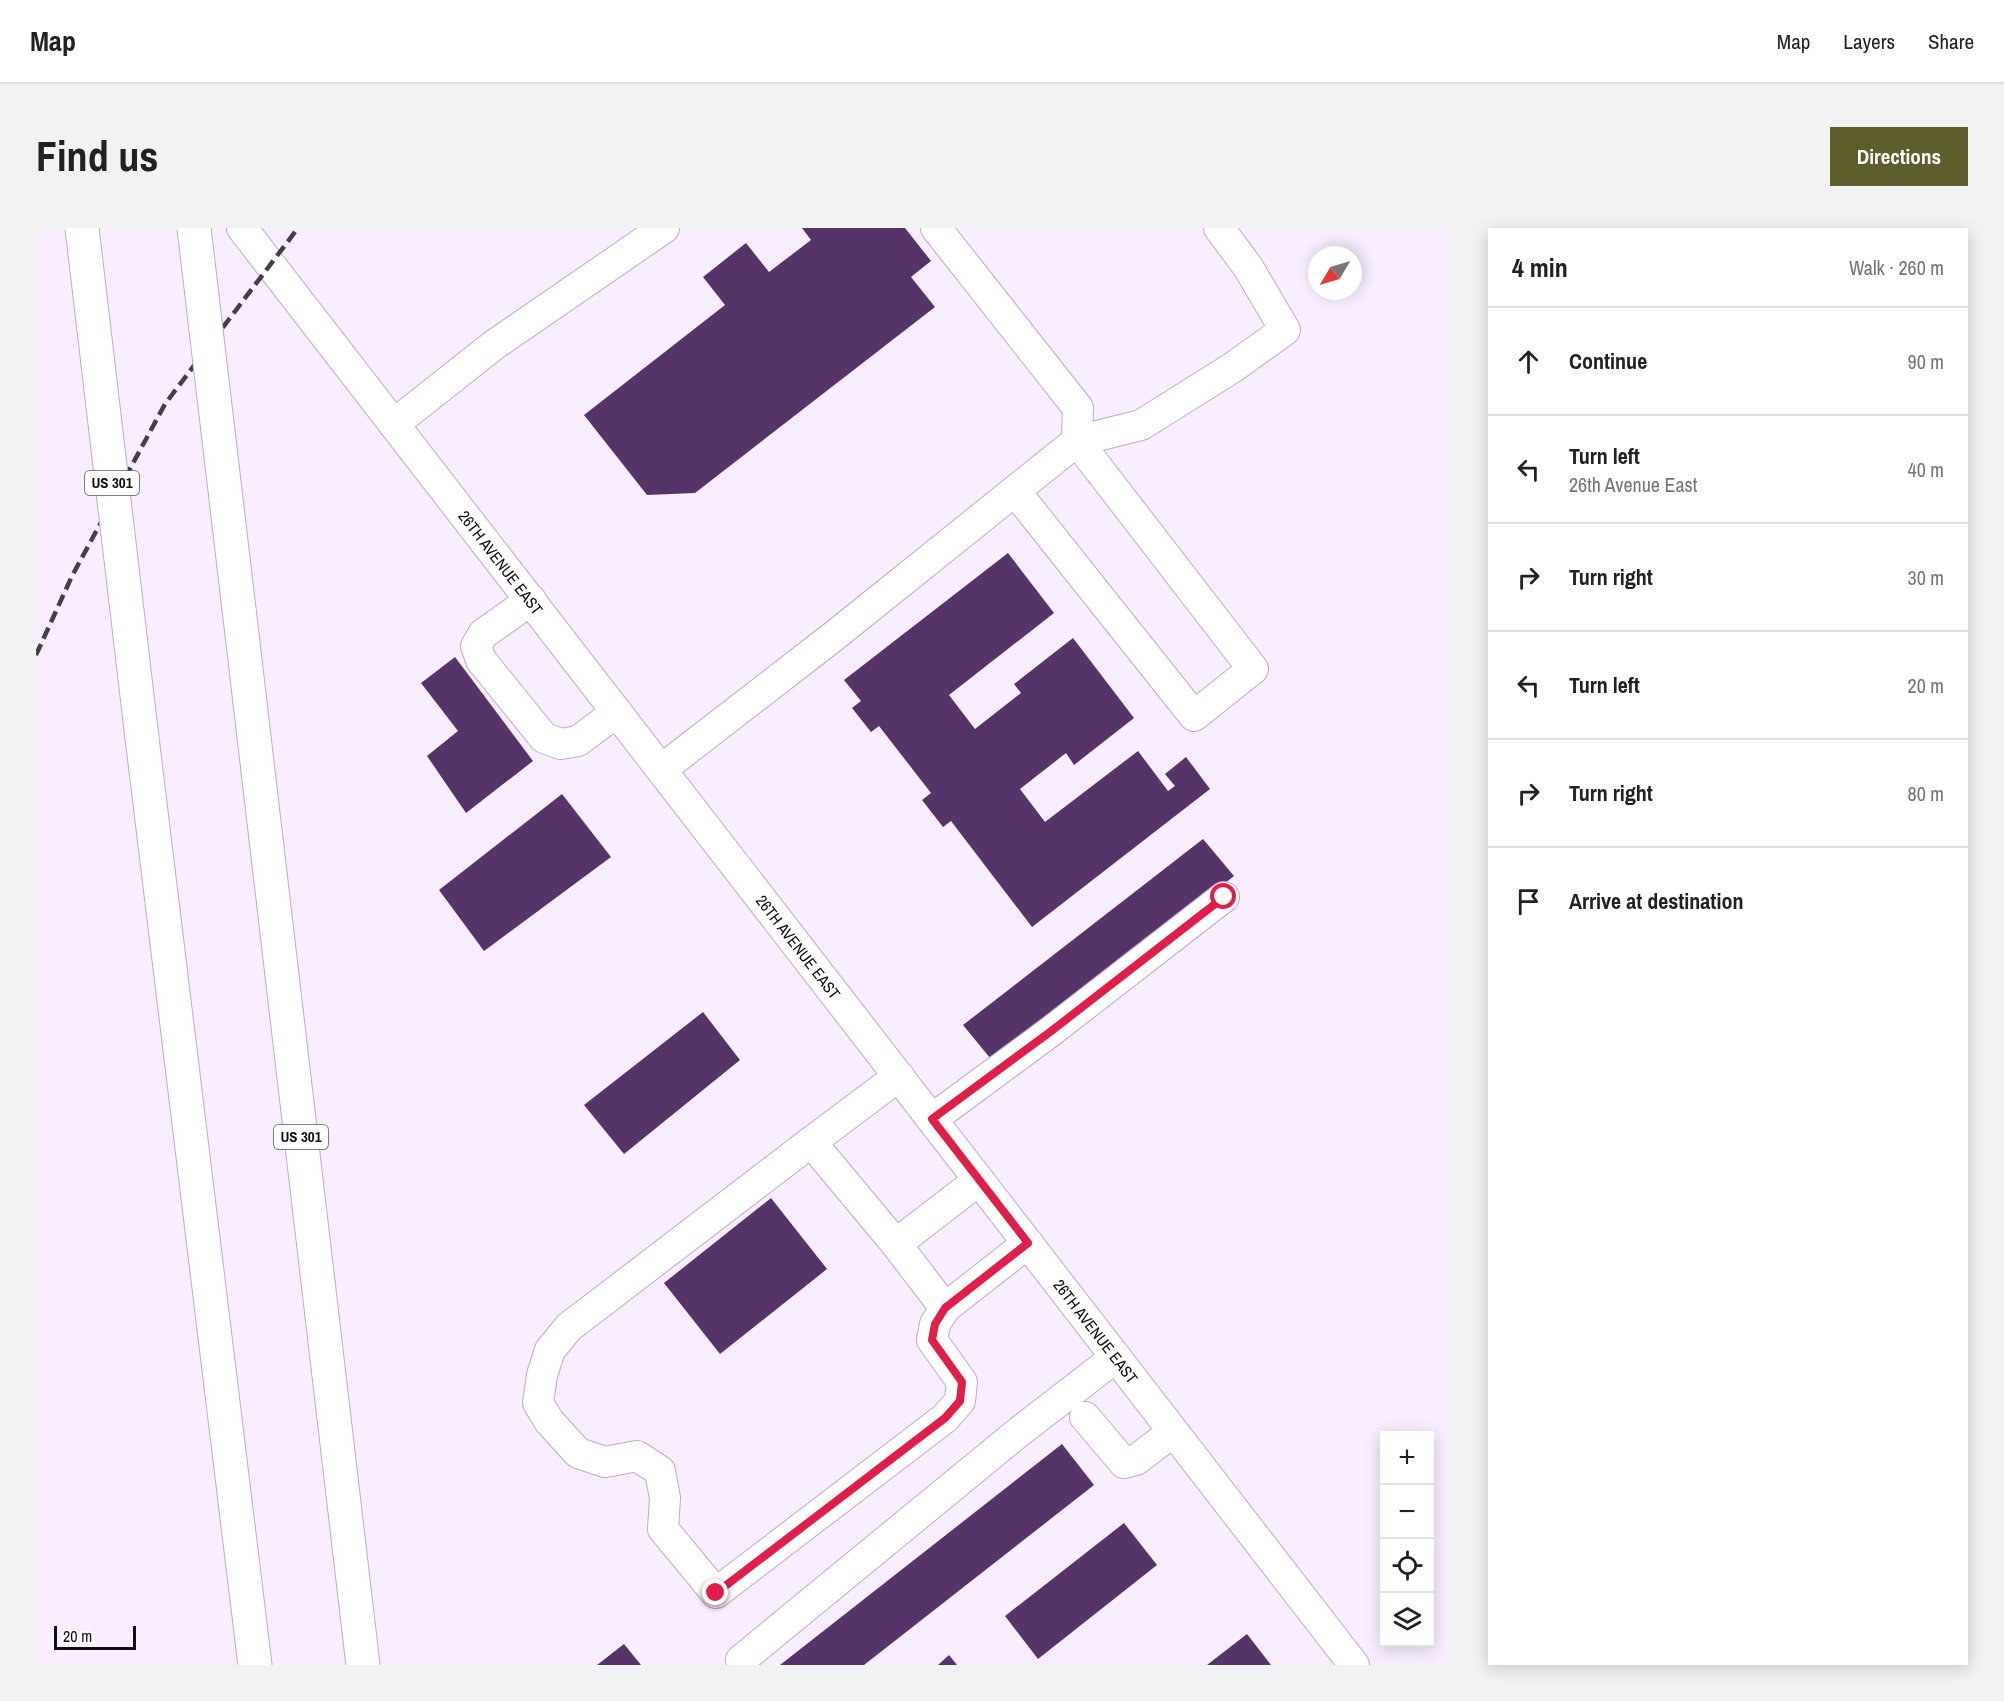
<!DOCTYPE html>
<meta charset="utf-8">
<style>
:root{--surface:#fff;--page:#f2f2f2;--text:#202124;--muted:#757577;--line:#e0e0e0;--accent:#5d5e2b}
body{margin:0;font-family:"Archivo Narrow",sans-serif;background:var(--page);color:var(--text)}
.controls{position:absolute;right:18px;bottom:18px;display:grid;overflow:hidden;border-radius:0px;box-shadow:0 3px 15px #0003}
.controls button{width:54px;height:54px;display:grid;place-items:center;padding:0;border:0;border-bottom:2px solid var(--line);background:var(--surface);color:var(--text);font:30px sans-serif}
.compass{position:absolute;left:1272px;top:18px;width:54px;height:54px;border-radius:50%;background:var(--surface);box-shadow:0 3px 15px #0003;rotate:232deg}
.scale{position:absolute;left:18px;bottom:15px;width:82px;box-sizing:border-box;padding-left:6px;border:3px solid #110b14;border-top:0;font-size:16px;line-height:21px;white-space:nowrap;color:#110b14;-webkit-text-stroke:4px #fff;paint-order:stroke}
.stop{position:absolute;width:18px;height:18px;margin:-14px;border:4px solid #e11d48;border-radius:50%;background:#fff}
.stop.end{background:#e11d48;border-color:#fff;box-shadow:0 2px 6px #0008}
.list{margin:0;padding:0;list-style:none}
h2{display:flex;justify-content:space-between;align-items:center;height:78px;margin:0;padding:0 24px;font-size:26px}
h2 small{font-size:20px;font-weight:400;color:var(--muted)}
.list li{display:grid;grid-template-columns:39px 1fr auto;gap:18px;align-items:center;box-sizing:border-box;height:108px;padding:0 24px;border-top:2px solid var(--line)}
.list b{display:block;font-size:22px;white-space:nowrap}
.list p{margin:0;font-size:20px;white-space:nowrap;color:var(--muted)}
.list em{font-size:20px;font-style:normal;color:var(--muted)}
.icon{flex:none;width:33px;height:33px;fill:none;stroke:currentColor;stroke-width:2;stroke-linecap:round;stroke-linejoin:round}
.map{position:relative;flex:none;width:1416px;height:1437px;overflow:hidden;border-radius:0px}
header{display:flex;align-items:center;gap:36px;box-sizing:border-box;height:84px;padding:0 30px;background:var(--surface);border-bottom:2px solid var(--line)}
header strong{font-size:28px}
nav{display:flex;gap:33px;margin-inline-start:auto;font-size:21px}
.intro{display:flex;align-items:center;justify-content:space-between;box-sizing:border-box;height:144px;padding:0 36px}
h1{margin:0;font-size:42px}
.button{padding:15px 27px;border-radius:0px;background:var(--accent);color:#fff;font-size:21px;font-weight:700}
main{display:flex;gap:36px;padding:0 36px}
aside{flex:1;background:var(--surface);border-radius:0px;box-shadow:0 3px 15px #0003}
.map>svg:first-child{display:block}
.building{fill:#563469}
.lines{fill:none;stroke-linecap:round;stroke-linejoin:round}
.minor-casing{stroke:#bcacc6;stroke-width:32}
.major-casing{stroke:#bcacc6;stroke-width:35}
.minor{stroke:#fff;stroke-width:30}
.major{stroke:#fff;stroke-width:33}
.rail{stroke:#453e49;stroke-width:4.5;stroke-dasharray:12 6;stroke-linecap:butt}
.major-bridge-casing{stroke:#bcacc6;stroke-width:35;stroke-linecap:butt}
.major-bridge{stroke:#fff;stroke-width:33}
.route{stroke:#e11d48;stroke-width:8}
.labels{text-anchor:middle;stroke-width:6;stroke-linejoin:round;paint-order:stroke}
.shield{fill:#fff;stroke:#58545a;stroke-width:1.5}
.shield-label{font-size:15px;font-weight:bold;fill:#110b14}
.street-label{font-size:16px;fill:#110b14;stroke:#fff}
</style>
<header>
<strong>Map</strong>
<nav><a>Map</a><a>Layers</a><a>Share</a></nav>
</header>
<div class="intro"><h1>Find us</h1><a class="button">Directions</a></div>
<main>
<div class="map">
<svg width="1416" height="1437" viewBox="0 0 1416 1437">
<rect width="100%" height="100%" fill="#f8eeff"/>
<path class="building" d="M766,0H869L895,33L875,49L899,79L659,265L611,267L548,187L689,77L667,49L710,15L733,44L775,12Z
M972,325L1018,385L913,467L939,501L985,465L978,456L1037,410L1098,490L1038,537L1030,525L984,561L1009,594L1102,523L1132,563L1139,558L1129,546L1150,529L1174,561L996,699L915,593L907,599L886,572L895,565L843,498L835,504L816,480L825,473L808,452Z
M419,429L497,533L430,585L391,528L422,503L385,455Z
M526,566L575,629L448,723L403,662Z
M1167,611L1198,648L959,836L927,797Z
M667,784L704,832L588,926L548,877Z
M735,970L791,1041L684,1126L628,1055Z
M1026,1216L1058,1257L828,1437H744Z
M1088,1295L1121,1337L1002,1431L969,1388Z
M1211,1406L1235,1437H1171Z
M588,1416L605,1437H561Z
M913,1427L921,1437H902Z"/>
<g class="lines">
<defs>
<g id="minor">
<path id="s1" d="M206,0L1318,1437"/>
<path d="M358,196L458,117L628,0"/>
<path d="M979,263L1158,488L1217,441L1041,213L1105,197L1196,140L1249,102L1212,39L1183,0"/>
<path d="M495,372L447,406L440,418L445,432L508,510L525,516L542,513L581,484"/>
<path d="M626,541L798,408L1041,213L1042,180L900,0"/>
<path d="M863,848L775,914L860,1016L943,952"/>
<path d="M896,891L1014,804L1188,669"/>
<path d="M775,914L533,1099L514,1122L506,1147L502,1175L513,1193L542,1225L569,1234L601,1228L624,1243L629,1270L627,1301L680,1365L909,1190L924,1173L926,1154L896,1112L899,1096L909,1080L992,1015"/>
<path d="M860,1016L909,1080"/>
<path d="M1049,1189L1088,1235L1100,1232L1137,1204"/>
<path d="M705,1432L984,1203L1080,1129"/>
</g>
<path id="major" d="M203,381L327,1437
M106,510L219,1437"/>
</defs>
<use href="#minor" class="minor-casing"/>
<use href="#major" class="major-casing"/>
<use href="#minor" class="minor"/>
<use href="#major" class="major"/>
<path class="rail" d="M0,427L36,348L129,176L262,0"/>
<defs>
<path id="major-bridge" d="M46,0L106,510
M158,0L203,381"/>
</defs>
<use href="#major-bridge" class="major-bridge-casing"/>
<use href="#major-bridge" class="major-bridge"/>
</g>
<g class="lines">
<path class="route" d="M680,1365L909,1190L924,1173L926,1154L896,1112L899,1096L909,1080L992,1015L896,891L1014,804L1188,669"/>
</g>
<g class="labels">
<g class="shield">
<rect x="49" y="243" width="54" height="24" rx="4.5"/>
<rect x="238" y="897" width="54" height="24" rx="4.5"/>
</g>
<g class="shield-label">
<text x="76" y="260">US 301</text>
<text x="265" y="914">US 301</text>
</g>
<g class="street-label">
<text dy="6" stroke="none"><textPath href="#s1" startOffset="423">26TH AVENUE EAST</textPath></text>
<text dy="6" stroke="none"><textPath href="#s1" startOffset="909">26TH AVENUE EAST</textPath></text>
<text dy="6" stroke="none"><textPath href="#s1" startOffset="1395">26TH AVENUE EAST</textPath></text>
</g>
</g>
</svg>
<div class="controls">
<button>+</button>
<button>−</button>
<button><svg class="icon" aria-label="locate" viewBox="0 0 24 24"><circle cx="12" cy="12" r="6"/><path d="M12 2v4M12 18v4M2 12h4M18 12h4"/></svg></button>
<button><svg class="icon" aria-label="layers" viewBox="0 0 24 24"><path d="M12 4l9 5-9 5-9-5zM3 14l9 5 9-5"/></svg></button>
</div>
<svg class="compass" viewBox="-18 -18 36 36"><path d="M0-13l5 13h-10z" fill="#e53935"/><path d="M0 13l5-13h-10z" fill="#757577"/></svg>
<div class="scale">20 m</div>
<div class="stop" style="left:1188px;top:669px"></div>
<div class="stop end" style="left:680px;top:1365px"></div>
</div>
<aside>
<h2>4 min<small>Walk · 260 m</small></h2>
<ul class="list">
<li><svg class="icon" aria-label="ahead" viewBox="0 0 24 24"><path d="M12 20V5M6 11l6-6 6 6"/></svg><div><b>Continue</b></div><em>90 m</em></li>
<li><svg class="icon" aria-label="left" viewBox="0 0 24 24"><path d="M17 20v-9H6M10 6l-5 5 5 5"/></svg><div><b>Turn left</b><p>26th Avenue East</p></div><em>40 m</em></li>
<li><svg class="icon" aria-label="right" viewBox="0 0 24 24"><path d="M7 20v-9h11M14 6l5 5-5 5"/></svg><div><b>Turn right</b></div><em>30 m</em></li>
<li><svg class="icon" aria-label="left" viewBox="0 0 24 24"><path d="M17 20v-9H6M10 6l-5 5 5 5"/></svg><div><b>Turn left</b></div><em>20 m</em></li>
<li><svg class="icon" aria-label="right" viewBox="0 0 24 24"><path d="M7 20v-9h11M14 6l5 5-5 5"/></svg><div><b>Turn right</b></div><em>80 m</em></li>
<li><svg class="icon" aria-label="arrive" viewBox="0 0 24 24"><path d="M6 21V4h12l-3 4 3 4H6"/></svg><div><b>Arrive at destination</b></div></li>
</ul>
</aside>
</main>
